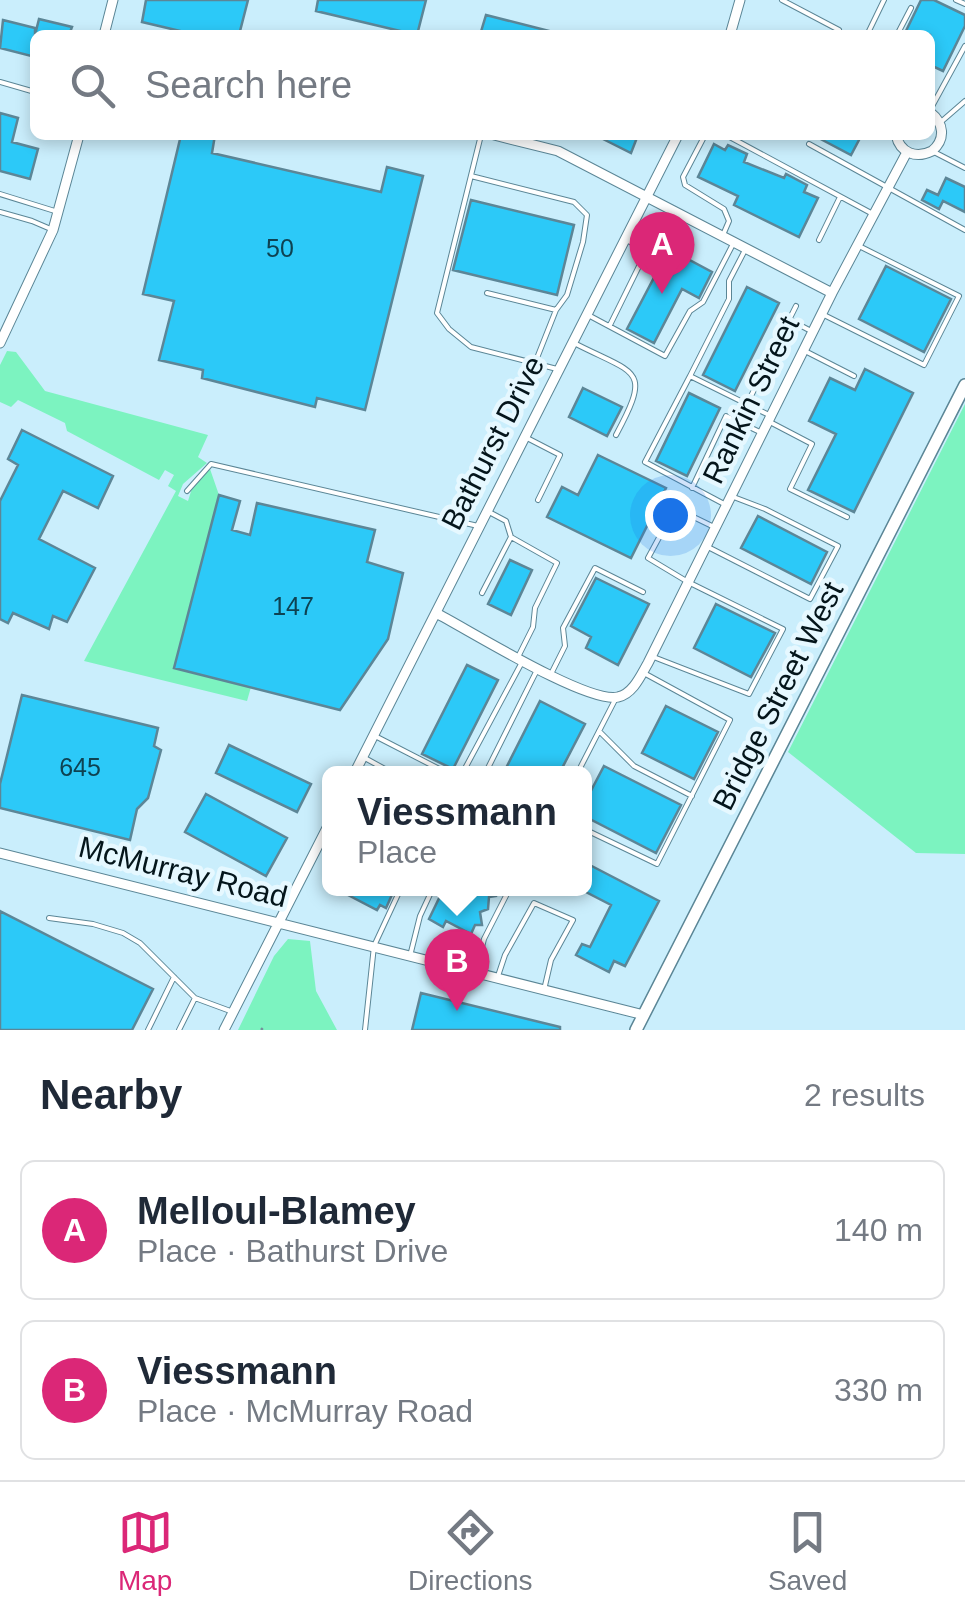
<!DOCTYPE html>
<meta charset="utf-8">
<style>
:root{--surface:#fff;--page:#f6f6f7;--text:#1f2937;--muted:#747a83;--line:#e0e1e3;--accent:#db2777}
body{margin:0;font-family:Arial,sans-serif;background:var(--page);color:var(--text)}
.you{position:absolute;left:670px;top:515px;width:35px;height:35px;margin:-25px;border:8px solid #fff;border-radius:50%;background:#1a73e8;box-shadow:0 0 0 15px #1a73e833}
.badge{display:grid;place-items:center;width:65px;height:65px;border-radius:50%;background:var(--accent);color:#fff;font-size:32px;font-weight:700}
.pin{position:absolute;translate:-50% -82px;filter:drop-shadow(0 2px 5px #0008)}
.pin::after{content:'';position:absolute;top:52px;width:35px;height:30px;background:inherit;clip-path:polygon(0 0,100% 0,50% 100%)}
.popup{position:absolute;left:322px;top:766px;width:270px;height:130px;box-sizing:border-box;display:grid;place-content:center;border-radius:15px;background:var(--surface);filter:drop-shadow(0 2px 8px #0005);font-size:32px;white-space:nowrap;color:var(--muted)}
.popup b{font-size:38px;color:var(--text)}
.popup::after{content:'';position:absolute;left:50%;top:100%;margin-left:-20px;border:20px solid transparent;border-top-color:var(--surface)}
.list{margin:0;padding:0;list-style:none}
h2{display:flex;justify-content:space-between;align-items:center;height:130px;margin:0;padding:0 40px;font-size:42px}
h2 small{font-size:32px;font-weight:400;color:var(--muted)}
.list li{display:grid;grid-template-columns:65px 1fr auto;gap:30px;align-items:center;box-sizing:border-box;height:140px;margin:0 20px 20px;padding:0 20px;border:2px solid var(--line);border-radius:15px}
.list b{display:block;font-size:38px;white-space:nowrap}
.list p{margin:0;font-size:32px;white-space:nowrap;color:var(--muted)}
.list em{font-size:32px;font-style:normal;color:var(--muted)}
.icon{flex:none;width:55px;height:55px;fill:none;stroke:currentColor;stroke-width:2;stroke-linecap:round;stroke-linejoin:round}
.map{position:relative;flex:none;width:965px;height:1030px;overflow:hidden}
.search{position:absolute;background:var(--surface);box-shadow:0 5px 15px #0003;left:30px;right:30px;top:30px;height:110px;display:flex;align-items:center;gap:25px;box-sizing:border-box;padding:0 35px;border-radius:15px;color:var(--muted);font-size:38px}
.sheet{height:450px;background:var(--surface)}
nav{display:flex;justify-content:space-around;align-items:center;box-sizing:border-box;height:140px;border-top:2px solid var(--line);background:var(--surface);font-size:28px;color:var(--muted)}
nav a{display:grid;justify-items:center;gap:5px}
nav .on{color:var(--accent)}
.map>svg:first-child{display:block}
.green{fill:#7cf3c0}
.building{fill:#2cc9f8;stroke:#5c8697;stroke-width:2.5}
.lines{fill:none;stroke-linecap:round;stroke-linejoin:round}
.service-casing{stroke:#5b8696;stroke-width:6}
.minor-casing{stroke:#5b8696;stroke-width:11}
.tertiary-casing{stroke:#5b8696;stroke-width:14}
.path{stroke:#75909b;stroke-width:2.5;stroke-dasharray:2.5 8;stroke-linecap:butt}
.service{stroke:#fff;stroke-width:4}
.minor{stroke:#fff;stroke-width:9}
.tertiary{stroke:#fff;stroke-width:11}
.labels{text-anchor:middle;stroke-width:9;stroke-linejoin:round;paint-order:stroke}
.number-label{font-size:25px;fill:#0e4252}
.street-label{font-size:30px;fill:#04151b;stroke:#e6f8ff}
</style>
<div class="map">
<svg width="965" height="1030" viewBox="0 0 965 1030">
<rect width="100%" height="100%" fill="#caeefc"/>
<path class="green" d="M7,351L16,352L45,391L208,435L198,457L207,463L183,484L178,496L188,501L193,485L210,469L219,495L174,668L251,687L247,701L84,661L176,491L168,486L174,475L165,470L159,480L67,431L65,423L18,400L11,407L0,402V365Z
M965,404V854L916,853L788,752Z
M288,939L310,941L316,991L337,1030H238L274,956Z"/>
<path class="building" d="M146,0H248L239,35H197L142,22Z
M318,0H426L417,35L316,11Z
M921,0H934L965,15V26L943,71L930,65V35H904Z
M486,15L553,32V35H480Z
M39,19L72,27L69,35H35Z
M3,20L35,28V57L0,48Z
M0,113L18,118L12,142L38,149L30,179L0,171Z
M181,135H215L212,153L381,192L387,167L423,176L365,410L317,398L315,407L202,378L203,370L159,360L174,301L143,294Z
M595,135H638L631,153Z
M813,135H854L860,138L851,155Z
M714,144L725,150L728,145L747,154L744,162L784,178L786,174L807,185L804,192L818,198L799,237L734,205L738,196L698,177Z
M946,178L965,187V212L943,201L939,209L922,200L927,190L938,195Z
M471,200L574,225L557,295L453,270Z
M669,249L712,272L699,298L682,289L654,343L627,329Z
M886,266L951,299L924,352L859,319Z
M747,287L779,303L735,391L703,375Z
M865,369L913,393L854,512L808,490L836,434L809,421L830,378L855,390Z
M583,388L622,407L607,436L569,417Z
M689,393L720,408L687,476L656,461Z
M22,430L113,476L98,508L63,491L39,539L95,568L67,622L53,616L49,629L13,613L8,623L0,619V501L18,465L8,459Z
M598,455L666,488L631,558L547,517L562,487L578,495Z
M219,495L240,501L232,530L250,535L257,503L375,530L367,562L403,573L388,639L340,710L174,668Z
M758,516L827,552L811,584L741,548Z
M510,560L532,570L511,615L488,604Z
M596,578L649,604L618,665L586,648L591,637L571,626Z
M716,604L775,633L751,677L694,648Z
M467,665L498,680L453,769L422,754Z
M22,695L158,728L154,746L161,750L148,798L137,809L130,840L0,808V784Z
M540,701L585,724L559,774H503Z
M666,706L718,732L694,779L642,753Z
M229,745L311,784L297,812L216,773Z
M604,766L681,805L656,853L584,816V804Z
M206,794L287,838L266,876L185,832Z
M584,862L659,901L625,966L614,961L609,972L576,955L582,944L590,947L611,905L584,891Z
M351,888H395L386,908L380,905L377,910L348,895Z
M444,888H496V896L489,897L488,909L480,912L482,925H475L471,934L446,921L443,927L429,919Z
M0,911L153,989L132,1030H0Z
M421,993L560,1027V1030H412Z"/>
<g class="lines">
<defs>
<path id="service" d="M782,0L839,30L836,35
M956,0L965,4
M867,35L884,0
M897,35L911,8
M0,82L35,92
M930,110L965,46
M942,121L965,101
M481,135L437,313L449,329L471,347L557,369
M705,135L683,177L685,185L724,209L729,221L723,235
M726,135L871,213
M809,144L965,230
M934,152L965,168
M471,176L574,202L587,215L583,242L567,295L556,310L535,363
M0,194L58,212
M0,212L32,221L53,230
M819,240L840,197
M744,252L729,281V299L690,376L769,415
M487,293L556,310
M822,314L924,365L959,296L857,245
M590,316L665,356L690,311L703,302L732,246
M790,320L813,332
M610,325L647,250L628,241
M576,344C637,375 652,368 616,435
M805,351L854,376
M690,376L645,462L726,505
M747,404L796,306
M768,421L812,444L790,489L847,517
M529,439L560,455L538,500
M692,488L726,416L762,433
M187,491L211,464L478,526
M489,512L506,521L511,537L557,563L535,608L533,627L518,657
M706,546L810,599L838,546L765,509L731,496
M482,593L511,537
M651,656L749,694L783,629L688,582L648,558L675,508L712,526
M551,674L565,646L563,628L595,568L643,592
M599,731L634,766L692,796
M377,737L449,774
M363,757L394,774
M462,774L521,664
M485,774L536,672
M577,774L616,698
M584,829L657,864L730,720L642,672
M49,918L93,924L123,933L140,943L195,998L233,1012
M410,956L420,916L433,888
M476,971L484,939L510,888
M498,976L505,955L534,903L573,920L551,960L544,990
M148,1030L174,977
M179,1030L195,998
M365,1030L374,946L401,888"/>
<path id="minor" d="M104,35L113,0
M730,35L740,0
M494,135L558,151L832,293
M896,135C900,153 916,159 932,151C946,139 944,123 930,112
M0,343L53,230L79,135
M436,613C469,630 587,704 618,697C633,694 641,675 648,663L832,293L907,152
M354,774L678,135
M0,853L644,1015
M224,1030L330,822"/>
<path id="tertiary" d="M636,1030L965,385"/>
</defs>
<use href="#service" class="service-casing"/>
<use href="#minor" class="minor-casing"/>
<use href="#tertiary" class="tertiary-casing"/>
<path class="path" d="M261,1030L265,1026"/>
<use href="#service" class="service"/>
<use href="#minor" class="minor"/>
<use href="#tertiary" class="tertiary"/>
</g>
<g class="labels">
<g class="number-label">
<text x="280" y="257">50</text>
<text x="293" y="615">147</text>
<text x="80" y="776">645</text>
</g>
<g class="street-label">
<text transform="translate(751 400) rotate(-64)" y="10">Rankin Street</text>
<text transform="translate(493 443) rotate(-63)" y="10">Bathurst Drive</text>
<text transform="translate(778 696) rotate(-63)" y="10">Bridge Street West</text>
<text transform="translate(183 872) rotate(14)" y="10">McMurray Road</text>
</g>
</g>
</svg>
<div class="you"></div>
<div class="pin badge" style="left:662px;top:294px">A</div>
<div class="pin badge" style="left:457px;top:1011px">B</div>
<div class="popup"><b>Viessmann</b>Place</div>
<div class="search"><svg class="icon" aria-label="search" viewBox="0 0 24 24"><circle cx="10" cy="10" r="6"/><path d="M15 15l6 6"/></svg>Search here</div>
</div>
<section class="sheet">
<h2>Nearby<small>2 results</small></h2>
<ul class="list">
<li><span class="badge">A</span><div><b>Melloul-Blamey</b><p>Place · Bathurst Drive</p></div><em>140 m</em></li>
<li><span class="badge">B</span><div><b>Viessmann</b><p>Place · McMurray Road</p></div><em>330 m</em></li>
</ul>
</section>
<nav>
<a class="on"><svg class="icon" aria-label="map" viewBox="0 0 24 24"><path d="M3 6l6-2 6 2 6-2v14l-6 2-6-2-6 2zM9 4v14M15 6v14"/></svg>Map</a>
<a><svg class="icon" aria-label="directions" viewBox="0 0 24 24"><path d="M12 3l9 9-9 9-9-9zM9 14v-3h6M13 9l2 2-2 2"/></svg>Directions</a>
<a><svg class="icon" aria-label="saved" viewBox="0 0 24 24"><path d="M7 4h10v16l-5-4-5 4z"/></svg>Saved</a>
</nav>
